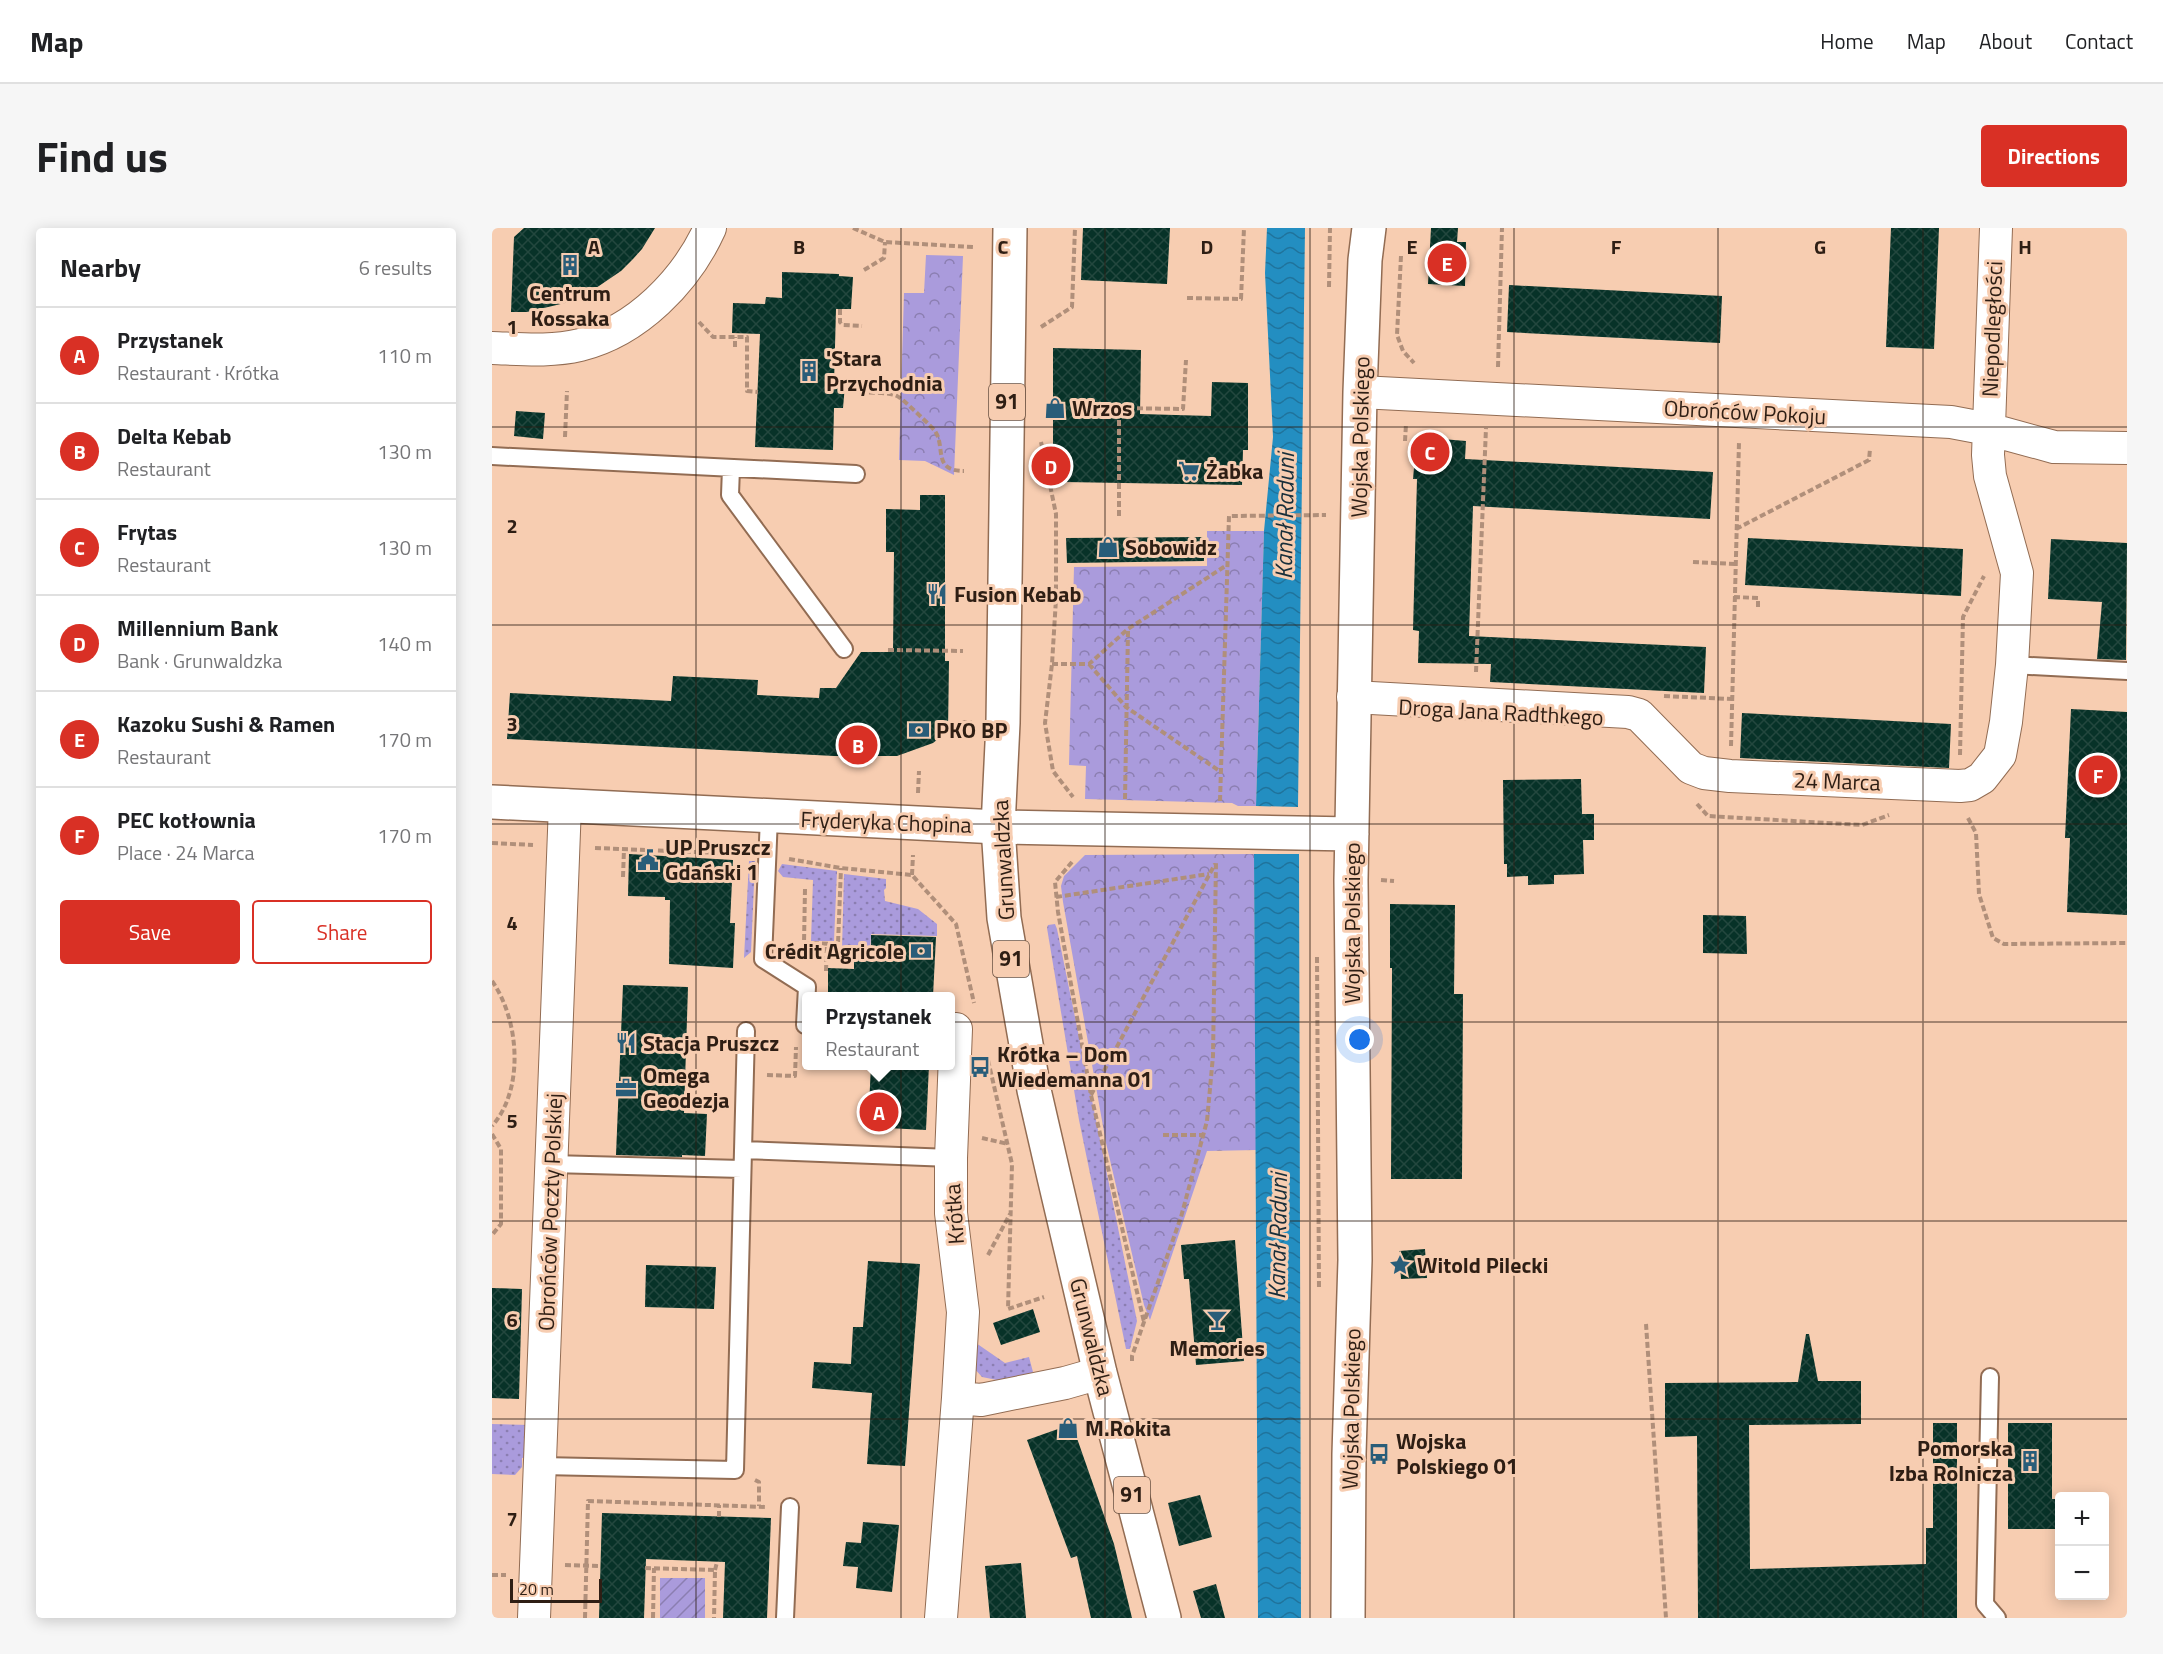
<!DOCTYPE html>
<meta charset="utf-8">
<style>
:root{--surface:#fff;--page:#f6f6f6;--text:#202124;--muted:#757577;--line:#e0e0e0;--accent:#d93025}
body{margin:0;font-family:"Titillium Web",sans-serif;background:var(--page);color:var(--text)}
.controls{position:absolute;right:18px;bottom:18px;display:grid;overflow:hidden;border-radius:6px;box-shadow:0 3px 15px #0003}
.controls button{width:54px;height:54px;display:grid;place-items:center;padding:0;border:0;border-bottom:2px solid var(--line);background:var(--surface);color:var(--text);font:30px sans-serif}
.scale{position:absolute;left:18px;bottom:15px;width:92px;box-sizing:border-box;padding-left:6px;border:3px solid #2e1e14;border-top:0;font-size:16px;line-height:21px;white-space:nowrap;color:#2e1e14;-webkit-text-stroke:4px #f7cdb1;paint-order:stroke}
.you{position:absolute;left:868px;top:812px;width:21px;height:21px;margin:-15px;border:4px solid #fff;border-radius:50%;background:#1a73e8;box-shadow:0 0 0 9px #1a73e833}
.badge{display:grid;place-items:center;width:39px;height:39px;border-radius:50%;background:var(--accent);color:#fff;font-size:20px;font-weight:700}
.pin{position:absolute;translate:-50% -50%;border:3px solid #fff;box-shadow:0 2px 6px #0006}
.popup{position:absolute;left:310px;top:764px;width:153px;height:78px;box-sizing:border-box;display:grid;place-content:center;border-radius:6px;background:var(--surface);filter:drop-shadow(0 2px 4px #0005);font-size:20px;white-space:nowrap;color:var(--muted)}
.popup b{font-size:22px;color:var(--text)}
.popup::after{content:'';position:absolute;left:50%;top:100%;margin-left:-12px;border:12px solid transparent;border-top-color:var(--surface)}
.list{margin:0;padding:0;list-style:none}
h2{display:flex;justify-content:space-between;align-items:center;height:78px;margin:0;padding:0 24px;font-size:26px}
h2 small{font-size:20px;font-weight:400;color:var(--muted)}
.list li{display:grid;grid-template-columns:39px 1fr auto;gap:18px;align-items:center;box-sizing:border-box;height:96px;padding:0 24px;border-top:2px solid var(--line)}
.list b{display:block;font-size:22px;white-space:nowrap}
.list p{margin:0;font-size:20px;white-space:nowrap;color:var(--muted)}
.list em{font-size:20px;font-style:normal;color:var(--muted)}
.actions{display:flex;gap:12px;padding:18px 24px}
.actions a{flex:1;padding:14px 0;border:2px solid var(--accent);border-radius:6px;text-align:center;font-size:21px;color:var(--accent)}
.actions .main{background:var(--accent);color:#fff}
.map{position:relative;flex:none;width:1635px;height:1390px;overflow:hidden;border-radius:6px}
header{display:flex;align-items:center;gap:36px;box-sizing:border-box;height:84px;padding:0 30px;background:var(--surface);border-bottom:2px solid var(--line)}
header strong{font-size:28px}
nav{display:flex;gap:33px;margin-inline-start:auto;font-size:21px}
.intro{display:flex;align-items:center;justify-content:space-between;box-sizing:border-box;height:144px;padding:0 36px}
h1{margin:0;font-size:42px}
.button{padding:15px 27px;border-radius:6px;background:var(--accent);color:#fff;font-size:21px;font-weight:700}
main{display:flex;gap:36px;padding:0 36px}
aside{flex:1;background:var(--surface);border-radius:6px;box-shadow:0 3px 15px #0003}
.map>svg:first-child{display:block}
.grass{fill:url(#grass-dots)}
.park{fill:url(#park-crowns)}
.garden{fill:url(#garden-furrows)}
.water{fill:url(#water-waves)}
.building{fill:url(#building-cross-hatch)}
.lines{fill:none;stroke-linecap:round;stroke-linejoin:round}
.lane-casing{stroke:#926c53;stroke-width:20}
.street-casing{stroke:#926c53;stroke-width:34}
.secondary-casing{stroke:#926c53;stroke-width:36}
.primary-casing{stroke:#926c53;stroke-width:36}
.path{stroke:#b08f7a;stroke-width:4;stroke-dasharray:6 3;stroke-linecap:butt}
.lane{stroke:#fff;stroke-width:16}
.street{stroke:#fff;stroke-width:32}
.secondary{stroke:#fff;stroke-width:33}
.primary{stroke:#fff;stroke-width:33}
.grid{fill:none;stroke:#2e1e14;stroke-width:1.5;stroke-opacity:0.55}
.labels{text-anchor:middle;stroke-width:6;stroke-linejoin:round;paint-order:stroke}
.shield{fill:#f7cdb1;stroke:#6a5243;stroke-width:1.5}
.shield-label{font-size:21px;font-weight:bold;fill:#2e1e14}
.poi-label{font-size:22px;font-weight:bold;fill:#2e1e14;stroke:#f7cdb1;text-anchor:start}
.street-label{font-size:22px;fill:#2e1e14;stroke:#f7cdb1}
.water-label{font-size:24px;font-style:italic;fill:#182e3a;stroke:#f7cdb1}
.grid-label{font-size:20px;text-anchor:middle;font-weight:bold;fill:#2e1e14;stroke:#f7cdb1;stroke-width:6;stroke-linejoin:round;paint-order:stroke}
</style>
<header>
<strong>Map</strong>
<nav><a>Home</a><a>Map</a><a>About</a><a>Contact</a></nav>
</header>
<div class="intro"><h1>Find us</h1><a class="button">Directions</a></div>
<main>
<aside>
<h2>Nearby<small>6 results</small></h2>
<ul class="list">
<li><span class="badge">A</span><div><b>Przystanek</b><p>Restaurant · Krótka</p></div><em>110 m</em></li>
<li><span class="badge">B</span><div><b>Delta Kebab</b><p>Restaurant</p></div><em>130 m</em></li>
<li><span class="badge">C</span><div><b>Frytas</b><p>Restaurant</p></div><em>130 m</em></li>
<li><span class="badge">D</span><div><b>Millennium Bank</b><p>Bank · Grunwaldzka</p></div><em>140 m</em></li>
<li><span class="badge">E</span><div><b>Kazoku Sushi &amp; Ramen</b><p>Restaurant</p></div><em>170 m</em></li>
<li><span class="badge">F</span><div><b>PEC kotłownia</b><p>Place · 24 Marca</p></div><em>170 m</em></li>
</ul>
<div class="actions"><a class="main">Save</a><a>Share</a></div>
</aside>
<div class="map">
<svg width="1635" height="1390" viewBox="0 0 1635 1390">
<defs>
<pattern id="grass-dots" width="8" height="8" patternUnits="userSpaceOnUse" patternTransform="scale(1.5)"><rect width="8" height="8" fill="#aa9bdc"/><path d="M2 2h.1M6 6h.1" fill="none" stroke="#8b7eb1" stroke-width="1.8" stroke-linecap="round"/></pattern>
<pattern id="park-crowns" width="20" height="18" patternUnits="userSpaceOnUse" patternTransform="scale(1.5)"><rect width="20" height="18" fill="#aa9bdc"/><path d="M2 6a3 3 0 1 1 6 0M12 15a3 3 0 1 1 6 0" fill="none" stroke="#8b7eb1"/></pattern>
<pattern id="garden-furrows" width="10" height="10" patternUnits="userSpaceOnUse" patternTransform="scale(1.5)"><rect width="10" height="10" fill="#aa9bdc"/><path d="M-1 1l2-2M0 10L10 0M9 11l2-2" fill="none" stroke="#8b7eb1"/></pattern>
<pattern id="water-waves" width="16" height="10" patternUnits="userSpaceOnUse" patternTransform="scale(1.5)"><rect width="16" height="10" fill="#238ec1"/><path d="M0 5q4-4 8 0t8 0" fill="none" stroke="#1f739c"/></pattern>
<pattern id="building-cross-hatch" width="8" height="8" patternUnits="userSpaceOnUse" patternTransform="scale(1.5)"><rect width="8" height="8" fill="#073228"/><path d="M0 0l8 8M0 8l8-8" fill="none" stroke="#23473e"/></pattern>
</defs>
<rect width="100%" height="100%" fill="#f7cdb1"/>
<path class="grass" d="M257,633H263L259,724L252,730Z
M290,636L345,643L342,713H319L321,652L291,649L286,643Z
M352,646L394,651V660L392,662L393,673L426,681L445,696V708L379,706L378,723L350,721Z
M563,696L565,701L645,1093L638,1121H634L587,892L555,700L556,697Z
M484,1115L513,1135L537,1129L541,1144L537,1147L505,1152L490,1149L481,1139Z
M0,1196L39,1197L38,1229L30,1230V1239L23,1247L0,1246Z"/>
<path class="park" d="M434,27L471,28L462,247L433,233L407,232L412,65H432Z
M715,303H772L764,578H746L740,575L593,571L594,538L577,537L582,339L715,338Z
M762,626L764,922L715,923L658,1092L652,1077L614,915L571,674L569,658L572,648L593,627Z"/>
<path class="garden" d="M168,1350H213V1390H168Z"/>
<path class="water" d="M775,0H813L806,579L764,578L772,303L781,209L773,45Z
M762,626H807L809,1390H766Z"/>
<path class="building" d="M32,0H163L150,21L141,31L129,43L104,60L73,75L35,84H19L22,9Z
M591,0H678L675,56L589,52Z
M939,0H966L965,14H974L973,58L936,56Z
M1399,0H1447L1442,121L1394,119Z
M290,44L347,46V48L361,49L359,81H344L342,156L353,157L351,180H342L341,222L263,219L268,106L240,105L241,75L273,76L274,69L290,70Z
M1017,57L1230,68L1228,115L1015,104Z
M561,120L649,122L648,186L719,188L720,154L756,155V222H751L750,257L572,254L561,244Z
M24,183L53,185L51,211L22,208Z
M950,211L974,213L973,231L1221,244L1218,291L981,278L977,408L1214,419L1212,465L998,454L999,436L926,435L927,403L921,402L925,251H921L924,218L949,219Z
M428,267H453V433H457L456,503L441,515L405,528H342L15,511L18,465L179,473L181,448L266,452L265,467L327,470L328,460H344L369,424H401L402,324H394V281L428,282Z
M712,309V333L575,335L574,310Z
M1256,310L1471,321L1469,368L1253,357Z
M1559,311L1635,315L1634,432L1605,431L1610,374L1556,371Z
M1579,481L1635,484V687L1575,684L1578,610H1573Z
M1250,485L1459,496L1457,540L1248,530Z
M1089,551L1090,586H1102V612H1091L1092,646L1062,647V656L1036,657V648L1015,649V636H1012L1011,552Z
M137,626L241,632L238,695H243L241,740L177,736L178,672H173V669L136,668Z
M898,676L963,677L962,766H971L970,951H899L900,740H898Z
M1211,687L1254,688L1255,726L1211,725Z
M379,707L444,709L441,768L336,767V740L362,741V722L379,723Z
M131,757L196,759L192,885L215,886L213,928L190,927V929L124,927Z
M379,837H437L434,902L376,899Z
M743,1012L752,1133L704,1137L697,1051H692L689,1017Z
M933,1021L935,1050L909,1051L907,1023Z
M376,1033L428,1036L413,1238L375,1236L380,1165L320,1160L322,1134L359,1136L361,1099H371Z
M154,1037L224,1039L222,1081L153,1079Z
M0,1060L30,1061L27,1171L0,1170Z
M541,1081L548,1104L509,1117L501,1095Z
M1314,1106H1317L1326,1153H1369V1196L1257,1197L1258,1341L1434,1336V1300H1441V1195H1465V1390H1206L1205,1208L1173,1209V1155L1306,1154Z
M1516,1195H1560V1271H1568V1301H1516Z
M580,1196L622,1316L640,1390H599L585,1328L579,1330L535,1212Z
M708,1267L720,1309L687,1318L676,1275Z
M110,1285L279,1290L275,1390H231L233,1334L154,1331L152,1390H107Z
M371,1294L407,1297L400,1364L364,1360L366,1339L351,1338L354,1314L369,1315Z
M529,1335L534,1390H498L493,1338Z
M724,1356L733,1390H709L701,1363Z"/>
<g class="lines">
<defs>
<path id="lane" d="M0,228L364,246
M239,240L238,267L352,421
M1520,437L1635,443
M277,589L271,731L315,759L313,797
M251,922L459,930
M59,936L250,941
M1498,1149L1493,1376L1505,1390
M49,1238L243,1242L254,803
M293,1390L298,1279"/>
<path id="street" d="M0,120C29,121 59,124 88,117C145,103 194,53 218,0
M868,164L1459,194L1496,201L1562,219L1635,220
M861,469L1136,484L1147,487L1199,540L1212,545L1238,548L1468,558L1478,557L1490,550L1508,527L1514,494L1520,437L1525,345L1498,248L1496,227L1504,0
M464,801L459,930V985L471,1084L466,1170
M42,1390L73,577
M449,1390L466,1170L489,1172L573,1155L608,1145"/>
<path id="secondary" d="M0,574L506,599L860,606
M856,1390L857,1226L863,1032L859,652L868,164L873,32L877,0"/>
<path id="primary" d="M518,0L511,495L506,599L512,690L542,862L562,949L608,1145L672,1390"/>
</defs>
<use href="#lane" class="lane-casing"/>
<use href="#street" class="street-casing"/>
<use href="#secondary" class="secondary-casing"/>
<use href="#primary" class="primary-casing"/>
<path class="path" d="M361,0L393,14L481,19
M909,28L905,107L911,123L922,135
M372,42L392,30L393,14
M837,59L838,0
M695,70L749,71L752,0
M348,81V94L351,97L370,98
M207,94L221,109H255V163L266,164
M549,99L580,79L583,0
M243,119V109
M1006,139L1010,0
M368,164C377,165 398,164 405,168C410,170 440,199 443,203C454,219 440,243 472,243
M73,209L75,163
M913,213L914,196
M549,214L564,286V371L560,436L553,495L561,543L581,569
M627,288V180L691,181L694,132
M1244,301L1377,232L1378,221
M1201,334L1243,336
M1242,369L1266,370V380
M396,422L471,423
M560,436H597L636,401L735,337
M597,436L634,479L729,544
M984,444L994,200
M1172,468L1240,471
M469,494H480
M1239,518L1247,214
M1468,527L1471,389L1492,348
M426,565L427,543
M633,571L636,402
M728,573L737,288L834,287
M1205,576L1216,588L1370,597L1397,587
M1476,590L1484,605L1487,666L1501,710L1512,716L1635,715
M0,615L41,617
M103,620L254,626
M297,631L349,640L420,647L464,696L482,775
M580,634L563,654L566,684L599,867L652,1094
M420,647L421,627
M131,649L132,621
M889,652L902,653
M313,661L312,715L346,716L349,640
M564,669L717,646
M825,729L827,1061
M334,743L335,716
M0,753C27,791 33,861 0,898
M496,832L520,936L516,1081L552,1069
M275,847L303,848L304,819
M599,867L723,636
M0,906L9,921V996L0,1007
M671,907H711
M490,910L516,916
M496,1027L518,986
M1154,1096L1174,1390
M640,1133V1128L689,989L715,893L721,828L724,633
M263,1252L267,1254V1278
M227,1289V1277
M73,1337L108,1338
M153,1340L223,1342L222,1390
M223,1342L225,1334
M0,1347H14
M93,1390L96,1273L275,1279
M161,1390L162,1340"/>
<use href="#lane" class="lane"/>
<use href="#street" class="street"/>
<use href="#secondary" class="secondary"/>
<use href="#primary" class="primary"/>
</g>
<path class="grid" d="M204,0V1390M409,0V1390M613,0V1390M818,0V1390M1022,0V1390M1226,0V1390M1431,0V1390M0,199H1635M0,397H1635M0,596H1635M0,794H1635M0,993H1635M0,1191H1635"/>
<defs>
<symbol id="building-bare" viewBox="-9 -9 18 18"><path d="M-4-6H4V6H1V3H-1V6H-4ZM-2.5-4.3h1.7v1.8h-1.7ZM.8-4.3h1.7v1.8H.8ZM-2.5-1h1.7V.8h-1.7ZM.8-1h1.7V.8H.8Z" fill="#295d79" stroke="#f7cdb1" stroke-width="2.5" paint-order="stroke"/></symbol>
<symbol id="shop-bare" viewBox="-9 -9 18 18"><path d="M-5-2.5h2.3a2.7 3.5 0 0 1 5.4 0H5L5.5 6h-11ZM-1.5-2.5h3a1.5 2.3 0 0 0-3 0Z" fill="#295d79" stroke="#f7cdb1" stroke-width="2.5" paint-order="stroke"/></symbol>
<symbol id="supermarket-bare" viewBox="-9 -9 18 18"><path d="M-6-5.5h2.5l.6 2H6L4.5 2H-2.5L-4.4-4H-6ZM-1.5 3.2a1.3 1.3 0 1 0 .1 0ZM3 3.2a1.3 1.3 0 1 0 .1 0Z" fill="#295d79" stroke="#f7cdb1" stroke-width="2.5" paint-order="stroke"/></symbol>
<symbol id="restaurant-bare" viewBox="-9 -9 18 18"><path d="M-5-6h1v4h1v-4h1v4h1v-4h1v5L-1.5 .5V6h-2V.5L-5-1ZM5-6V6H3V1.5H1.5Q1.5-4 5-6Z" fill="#295d79" stroke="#f7cdb1" stroke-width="2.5" paint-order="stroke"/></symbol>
<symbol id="bank-bare" viewBox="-9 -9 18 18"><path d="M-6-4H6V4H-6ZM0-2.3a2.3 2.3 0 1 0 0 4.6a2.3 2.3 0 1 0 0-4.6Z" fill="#295d79" stroke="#f7cdb1" stroke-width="2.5" paint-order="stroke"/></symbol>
<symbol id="civic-bare" viewBox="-9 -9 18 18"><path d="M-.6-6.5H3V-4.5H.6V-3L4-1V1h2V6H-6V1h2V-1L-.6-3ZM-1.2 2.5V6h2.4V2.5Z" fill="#295d79" stroke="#f7cdb1" stroke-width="2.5" paint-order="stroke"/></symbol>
<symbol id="bus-bare" viewBox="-9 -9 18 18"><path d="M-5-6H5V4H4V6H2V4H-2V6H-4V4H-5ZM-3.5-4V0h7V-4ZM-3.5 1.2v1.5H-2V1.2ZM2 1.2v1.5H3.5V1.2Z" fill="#295d79" stroke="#f7cdb1" stroke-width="2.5" paint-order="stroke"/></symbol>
<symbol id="office-bare" viewBox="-9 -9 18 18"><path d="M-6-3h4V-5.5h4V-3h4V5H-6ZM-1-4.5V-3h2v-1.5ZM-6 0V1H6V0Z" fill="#295d79" stroke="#f7cdb1" stroke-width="2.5" paint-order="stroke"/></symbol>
<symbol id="sight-bare" viewBox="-9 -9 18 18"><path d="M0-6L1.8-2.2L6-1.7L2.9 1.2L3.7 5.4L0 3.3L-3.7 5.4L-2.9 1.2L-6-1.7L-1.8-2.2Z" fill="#295d79" stroke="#f7cdb1" stroke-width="2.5" paint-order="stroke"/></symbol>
<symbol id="bar-bare" viewBox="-9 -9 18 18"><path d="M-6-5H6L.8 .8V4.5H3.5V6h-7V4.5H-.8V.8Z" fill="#295d79" stroke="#f7cdb1" stroke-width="2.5" paint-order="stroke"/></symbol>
</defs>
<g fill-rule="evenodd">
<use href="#building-bare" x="63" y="22" width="30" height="30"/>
<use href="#building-bare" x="302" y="128" width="30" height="30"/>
<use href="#shop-bare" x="548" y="165" width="30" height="30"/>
<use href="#supermarket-bare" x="682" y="228" width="30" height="30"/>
<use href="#shop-bare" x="601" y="304" width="30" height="30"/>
<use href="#restaurant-bare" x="430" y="351" width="30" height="30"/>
<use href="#bank-bare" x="412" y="487" width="30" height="30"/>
<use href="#civic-bare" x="141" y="617" width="30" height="30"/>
<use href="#bank-bare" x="414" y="708" width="30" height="30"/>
<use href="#restaurant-bare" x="119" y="800" width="30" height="30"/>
<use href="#bus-bare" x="473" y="824" width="30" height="30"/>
<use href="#office-bare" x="119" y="845" width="30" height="30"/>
<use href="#sight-bare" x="893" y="1022" width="30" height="30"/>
<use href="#bar-bare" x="710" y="1077" width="30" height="30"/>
<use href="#shop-bare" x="561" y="1185" width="30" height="30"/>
<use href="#bus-bare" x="872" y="1211" width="30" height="30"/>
<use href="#building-bare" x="1523" y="1218" width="30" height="30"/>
</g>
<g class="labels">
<g class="shield">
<rect x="497" y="156" width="36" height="36" rx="4.5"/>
<rect x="501" y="713" width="36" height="36" rx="4.5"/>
<rect x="622" y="1249" width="36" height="36" rx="4.5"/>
</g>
<g class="shield-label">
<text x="515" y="181">91</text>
<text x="519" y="738">91</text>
<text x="640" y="1274">91</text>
</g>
<g class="poi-label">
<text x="78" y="73" text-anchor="middle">Centrum<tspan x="78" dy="25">Kossaka</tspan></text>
<text x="334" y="138">'Stara<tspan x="334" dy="25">Przychodnia</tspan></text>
<text x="580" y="188">Wrzos</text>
<text x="714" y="251">Żabka</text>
<text x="633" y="327">Sobowidz</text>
<text x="462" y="374">Fusion Kebab</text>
<text x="444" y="510">PKO BP</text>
<text x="173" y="627">UP Pruszcz<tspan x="173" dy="25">Gdański 1</tspan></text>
<text x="412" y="731" text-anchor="end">Crédit Agricole</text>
<text x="151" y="823">Stacja Pruszcz</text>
<text x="505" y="834">Krótka – Dom<tspan x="505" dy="25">Wiedemanna 01</tspan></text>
<text x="151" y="855">Omega<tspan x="151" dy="25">Geodezja</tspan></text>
<text x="925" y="1045">Witold Pilecki</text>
<text x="725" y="1128" text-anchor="middle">Memories</text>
<text x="593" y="1208">M.Rokita</text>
<text x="904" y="1221">Wojska<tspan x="904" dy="25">Polskiego 01</tspan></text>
<text x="1521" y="1228" text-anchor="end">Pomorska<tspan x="1521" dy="25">Izba Rolnicza</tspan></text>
</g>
<g class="street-label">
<text transform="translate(1500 101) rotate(-88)" y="8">Niepodległości</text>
<text transform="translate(1253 184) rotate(3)" y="8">Obrońców Pokoju</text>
<text transform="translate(868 209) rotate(-89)" y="8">Wojska Polskiego</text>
<text transform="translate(1009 484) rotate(3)" y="8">Droga Jana Radthkego</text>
<text transform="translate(1345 553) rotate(2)" y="8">24 Marca</text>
<text transform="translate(394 594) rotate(2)" y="8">Fryderyka Chopina</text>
<text transform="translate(511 632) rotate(-93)" y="8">Grunwaldzka</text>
<text transform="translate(860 695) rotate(-90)" y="8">Wojska Polskiego</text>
<text transform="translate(58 984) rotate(-88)" y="8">Obrońców Poczty Polskiej</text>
<text transform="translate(462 986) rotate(-94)" y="8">Krótka</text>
<text transform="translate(600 1109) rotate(76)" y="8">Grunwaldzka</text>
<text transform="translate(859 1181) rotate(-89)" y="8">Wojska Polskiego</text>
</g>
<g class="water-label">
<text transform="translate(793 288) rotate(-89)" y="8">Kanał Raduni</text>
<text transform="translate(786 1008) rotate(-89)" y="8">Kanał Raduni</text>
</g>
</g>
<g class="grid-label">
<text x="102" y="26">A</text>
<text x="307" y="26">B</text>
<text x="511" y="26">C</text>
<text x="715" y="26">D</text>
<text x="920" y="26">E</text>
<text x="1124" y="26">F</text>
<text x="1328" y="26">G</text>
<text x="1533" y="26">H</text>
<text x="20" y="106">1</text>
<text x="20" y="305">2</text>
<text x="20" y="503">3</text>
<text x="20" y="702">4</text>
<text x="20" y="900">5</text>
<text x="20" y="1099">6</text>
<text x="20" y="1298">7</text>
</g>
</svg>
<div class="controls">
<button>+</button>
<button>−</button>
</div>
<div class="scale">20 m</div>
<div class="you"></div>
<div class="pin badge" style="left:387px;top:884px">A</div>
<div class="popup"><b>Przystanek</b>Restaurant</div>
<div class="pin badge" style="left:366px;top:517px">B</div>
<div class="pin badge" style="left:938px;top:224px">C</div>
<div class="pin badge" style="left:559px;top:238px">D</div>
<div class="pin badge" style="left:955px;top:35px">E</div>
<div class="pin badge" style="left:1606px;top:547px">F</div>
</div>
</main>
